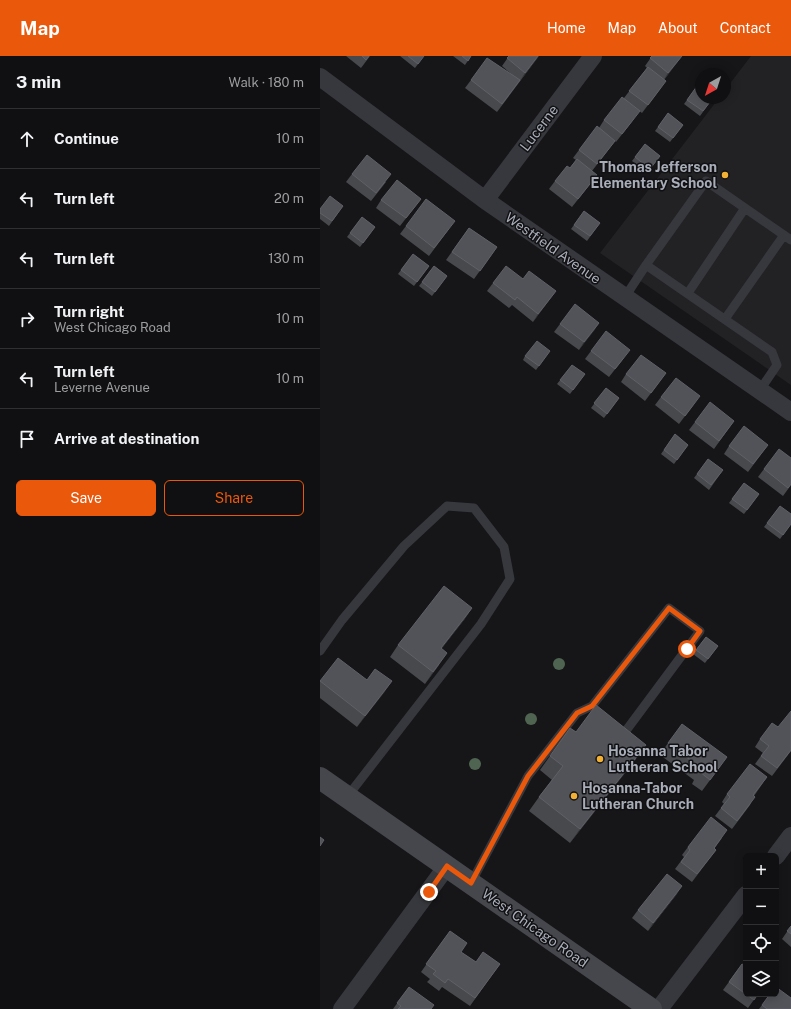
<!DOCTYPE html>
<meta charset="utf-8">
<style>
:root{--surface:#101012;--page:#19191b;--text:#f1f3f6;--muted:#9c9d9f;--line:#303032;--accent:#ea580c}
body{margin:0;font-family:"Public Sans",sans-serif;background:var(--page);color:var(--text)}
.controls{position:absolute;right:12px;bottom:12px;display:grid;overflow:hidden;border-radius:6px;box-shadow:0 2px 10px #0003}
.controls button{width:36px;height:36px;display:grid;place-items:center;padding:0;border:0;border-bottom:1px solid var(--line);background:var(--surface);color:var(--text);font:20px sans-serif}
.compass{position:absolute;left:375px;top:12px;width:36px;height:36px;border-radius:50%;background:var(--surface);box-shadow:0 2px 10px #0003;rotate:219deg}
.stop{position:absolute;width:12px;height:12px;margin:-9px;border:3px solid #ea580c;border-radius:50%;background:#fff}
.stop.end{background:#ea580c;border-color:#fff;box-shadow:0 1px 4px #0008}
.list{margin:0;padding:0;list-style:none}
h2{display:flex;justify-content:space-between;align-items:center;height:52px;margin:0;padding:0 16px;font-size:17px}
h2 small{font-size:13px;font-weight:400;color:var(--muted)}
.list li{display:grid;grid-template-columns:26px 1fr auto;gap:12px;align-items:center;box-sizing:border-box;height:60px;padding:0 16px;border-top:1px solid var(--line)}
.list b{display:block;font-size:15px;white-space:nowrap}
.list p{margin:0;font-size:13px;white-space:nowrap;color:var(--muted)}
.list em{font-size:13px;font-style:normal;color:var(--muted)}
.actions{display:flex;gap:8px;padding:12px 16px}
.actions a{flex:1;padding:9px 0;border:1px solid var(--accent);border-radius:6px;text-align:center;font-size:14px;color:var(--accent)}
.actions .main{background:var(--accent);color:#fff}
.icon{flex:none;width:22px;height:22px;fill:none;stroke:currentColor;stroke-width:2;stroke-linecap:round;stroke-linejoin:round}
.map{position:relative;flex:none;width:471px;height:953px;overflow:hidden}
header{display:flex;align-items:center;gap:24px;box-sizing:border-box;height:56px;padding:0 20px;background:var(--accent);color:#fff}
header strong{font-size:19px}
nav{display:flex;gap:22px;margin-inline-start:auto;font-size:14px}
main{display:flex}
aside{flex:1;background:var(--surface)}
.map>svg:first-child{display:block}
.built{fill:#222225}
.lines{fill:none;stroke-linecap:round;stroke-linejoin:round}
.lane{stroke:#37383d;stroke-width:9}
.street{stroke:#37383d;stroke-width:18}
.secondary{stroke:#45474d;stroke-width:22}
.tree{fill:#506452}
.wall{fill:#47494d}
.shaded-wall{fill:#2f3033}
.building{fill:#525359;stroke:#5f6168}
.route{stroke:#ea580c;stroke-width:5}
.poi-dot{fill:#f2b134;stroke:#111113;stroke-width:1.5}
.labels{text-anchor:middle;stroke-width:3;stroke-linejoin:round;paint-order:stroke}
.street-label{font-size:14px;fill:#a8adb8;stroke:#111113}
.poi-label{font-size:14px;font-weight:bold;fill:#a8adb8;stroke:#111113;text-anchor:start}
</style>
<header>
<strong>Map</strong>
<nav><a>Home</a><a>Map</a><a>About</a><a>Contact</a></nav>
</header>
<main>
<aside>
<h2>3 min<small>Walk · 180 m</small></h2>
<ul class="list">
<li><svg class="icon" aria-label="ahead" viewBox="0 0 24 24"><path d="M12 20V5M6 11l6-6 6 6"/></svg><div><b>Continue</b></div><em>10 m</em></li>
<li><svg class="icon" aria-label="left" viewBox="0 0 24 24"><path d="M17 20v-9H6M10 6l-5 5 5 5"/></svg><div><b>Turn left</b></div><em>20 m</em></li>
<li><svg class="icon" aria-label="left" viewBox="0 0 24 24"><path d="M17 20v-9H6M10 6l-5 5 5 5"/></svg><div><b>Turn left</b></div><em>130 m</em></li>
<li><svg class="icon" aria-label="right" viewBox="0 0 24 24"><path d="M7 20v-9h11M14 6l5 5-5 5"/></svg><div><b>Turn right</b><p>West Chicago Road</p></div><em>10 m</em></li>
<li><svg class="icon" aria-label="left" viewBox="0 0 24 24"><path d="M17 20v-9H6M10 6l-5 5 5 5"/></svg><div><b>Turn left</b><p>Leverne Avenue</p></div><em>10 m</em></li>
<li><svg class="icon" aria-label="arrive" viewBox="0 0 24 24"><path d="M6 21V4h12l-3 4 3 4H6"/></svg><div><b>Arrive at destination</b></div></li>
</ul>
<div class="actions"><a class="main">Save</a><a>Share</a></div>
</aside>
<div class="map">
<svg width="471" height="953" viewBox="0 0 471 953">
<rect width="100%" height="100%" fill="#161618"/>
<path class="built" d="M431,0H471V329L280,197L399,42H405V34Z"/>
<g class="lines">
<path class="lane" d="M368,237L425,152
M305,241L326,209
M405,263L464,179
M440,334L457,309L452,296L326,209L386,125L471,184
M0,595L22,564L84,490L127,450L154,452L184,491L190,523L161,568L27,741
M151,827L208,720L257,657L272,650L349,552L380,575L305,676"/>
<path class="street" d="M0,21L165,144L471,356
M165,144L273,0
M456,800L471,780
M22,953L127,810
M339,953L426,839"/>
<path class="secondary" d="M0,722L331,953"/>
</g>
<g class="tree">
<circle cx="239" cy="608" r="6"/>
<circle cx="211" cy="663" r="6"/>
<circle cx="155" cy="708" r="6"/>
</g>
<path class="wall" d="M26,0H50L41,12Z
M80,0H104L95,12Z
M133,0H151L145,9Z
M189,0H219L177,56L145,32L151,24L191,18L182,10Z
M332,0H362L344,24L340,33L322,57L313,50L314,63L296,86L295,85L272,115L271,127L252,151L229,133L235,125L250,112L256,104L253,102L259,94L279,72L284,64L304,42L327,12L325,10Z
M377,30L393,42L380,60L364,48Z
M348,57L363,69L350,86L335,75Z
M325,88L340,100L327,117L312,105Z
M32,118L66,126L51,145L26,126Z
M101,143L80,170L56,152L61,144Z
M23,150L9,170L0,163V153Z
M264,155L280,167L267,185L251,173Z
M42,161L55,171L40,191L27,181Z
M86,170L129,173L109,200L80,178Z
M149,172L177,191L154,223L126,204Z
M93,198L109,210L94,230L78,218Z
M114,210L127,220L112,240L99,230Z
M203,223L236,235L213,266L192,249L189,252L167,235L173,227Z
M279,267L259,294L234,276L240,268Z
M230,295L216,314L203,304L205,300Z
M271,295L304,302L289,321L265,303Z
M252,309L265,318L250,338L237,328Z
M346,317L325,345L301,326L306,318Z
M286,332L299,342L284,362L271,352Z
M341,341L374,348L359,368L335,349Z
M414,365L394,393L369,374L375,366Z
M355,378L368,389L354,408L341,398Z
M448,389L428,416L404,398L409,390Z
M471,402V429L463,440L438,421L444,413Z
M388,403L403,414L389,434L374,422Z
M424,427L439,438L424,458L409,447Z
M460,450L471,468L460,483L444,471Z
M152,552L144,564L121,593L119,609L105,628L70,601L78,589Z
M386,581L398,590L385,607L373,598Z
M47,624L72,625L37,671L0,642V625Z
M250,672L256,676L316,703L250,787L209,755L219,741L232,724L220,714Z
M440,683L471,695L452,720L435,708L443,697L435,691Z
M348,687L407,701L382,735L372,728L374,724L340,699Z
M447,721L434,740L430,749L412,773L395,760L404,748L402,746L407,738Z
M402,782L394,793L396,794L372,826L355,813L364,801L362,799L368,791Z
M357,838L328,875L312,862L318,854Z
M471,870V891L462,883Z
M130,875L141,896L156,906L180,908L150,950L122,931L119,935L107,926L110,923L101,916Z
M422,908L438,938L428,952L403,934Z
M89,931L111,953H73Z
M450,938L471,953H439Z"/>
<path class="shaded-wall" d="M218,0H219L200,25L205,17Z
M362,0L343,25L348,17Z
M236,235L230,243L213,266L218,258Z
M279,267L274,275L259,294L264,286Z
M152,552L144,564L113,604L121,592Z
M127,597L119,609L105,628L113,616Z
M72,625L64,637L37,671L45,660Z
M326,689L316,703L250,787L260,773Z
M362,830L357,838L328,875L333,867Z"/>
<path class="building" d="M42,0H49L46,4Z
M88,0H104L98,8Z
M142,0H151L148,5Z
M189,0H218L205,17L187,2Z
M332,0H362L348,17L330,2Z
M167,2L200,24L182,48L151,24Z
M328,11L346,25L328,49L309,35Z
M377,30L381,33V42H393L383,55L367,44Z
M302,41L320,55L302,78L284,64Z
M348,57L363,69L353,82L338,71Z
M277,70L295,85L277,108L259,94Z
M325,88L340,100L330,113L315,101Z
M47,99L71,118L56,137L32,118Z
M257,103L277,119L258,143L235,125L247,110L250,112Z
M77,124L101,143L86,162L61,144Z
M10,140L23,150L12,165L0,157V153Z
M106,143L135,165L114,192L86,170Z
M264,155L280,167L270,180L254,169Z
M42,161L55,171L43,187L30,177Z
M149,172L177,191L160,215L132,196Z
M93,198L109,210L97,226L81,214Z
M114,210L127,220L115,236L102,226Z
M186,210L203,223L209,215L236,235L218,258L197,241L195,244L173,227Z
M255,248L279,267L264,286L240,268Z
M286,275L310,294L295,313L271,295Z
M217,285L230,295L219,310L205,300Z
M321,299L346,317L331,337L306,318Z
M252,309L265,318L253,334L240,324Z
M356,322L380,340L365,360L341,341Z
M286,332L299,342L287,358L274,347Z
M390,346L414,365L399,385L375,366Z
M424,370L448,389L433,408L409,390Z
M355,378L368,389L357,404L344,394Z
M459,393L471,402V428L468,432L444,413Z
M388,403L403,414L391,429L377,418Z
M424,427L439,438L427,454L412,443Z
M460,450L471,458V468L463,479L447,467Z
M124,530L152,552L121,592L127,597L113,616L78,589Z
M386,581L398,590L388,603L376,594Z
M18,602L47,624L55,613L72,625L45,660L0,625Z
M276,649L326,689L260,773L219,741L243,710L230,700L250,672L256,676Z
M471,655V694L457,712L441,700L449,690L440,683L452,667L458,671Z
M362,668L407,701L390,724L380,716L382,713L348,687Z
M430,708L447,721L433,739L435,741L417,765L401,752L410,741L407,738Z
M391,761L407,774L394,792L396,794L377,818L361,806L370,794L368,791Z
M0,781L4,784L0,790Z
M347,818L362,830L333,867L318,854Z
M471,870V878L467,875Z
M130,875L147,887L141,896L156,906L163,896L180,908L155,942L128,923L125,927L113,918L116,915L106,908Z
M456,900L458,902L456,904Z
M422,908L426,910V938H438L434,944L409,926Z
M89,931L114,949L111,953H78L81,950L77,947Z
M456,931L471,942V953H447L442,949L450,938H456Z"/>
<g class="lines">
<path class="route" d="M109,836L127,810L151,827L208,720L257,657L272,650L349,552L380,575L367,593"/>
</g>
<g class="poi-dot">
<circle cx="405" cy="119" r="4"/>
<circle cx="280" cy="703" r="4"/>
<circle cx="254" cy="740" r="4"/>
</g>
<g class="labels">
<g class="street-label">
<text transform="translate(219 72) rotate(-53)" y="5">Lucerne</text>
<text transform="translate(233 192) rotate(35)" y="5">Westfield Avenue</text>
<text transform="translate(215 872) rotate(35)" y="5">West Chicago Road</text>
</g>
<g class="poi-label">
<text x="397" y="116" text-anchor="end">Thomas Jefferson<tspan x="397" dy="16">Elementary School</tspan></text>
<text x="288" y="700">Hosanna Tabor<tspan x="288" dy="16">Lutheran School</tspan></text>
<text x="262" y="737">Hosanna-Tabor<tspan x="262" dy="16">Lutheran Church</tspan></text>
</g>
</g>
</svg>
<div class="controls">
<button>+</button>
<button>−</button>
<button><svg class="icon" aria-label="locate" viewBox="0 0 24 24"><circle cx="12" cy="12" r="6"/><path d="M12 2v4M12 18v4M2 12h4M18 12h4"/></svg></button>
<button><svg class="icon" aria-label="layers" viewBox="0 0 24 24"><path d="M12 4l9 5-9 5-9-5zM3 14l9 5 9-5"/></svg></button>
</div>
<svg class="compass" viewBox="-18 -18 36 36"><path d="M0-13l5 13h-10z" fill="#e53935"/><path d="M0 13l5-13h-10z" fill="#9c9d9f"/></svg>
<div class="stop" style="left:367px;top:593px"></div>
<div class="stop end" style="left:109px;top:836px"></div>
</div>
</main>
